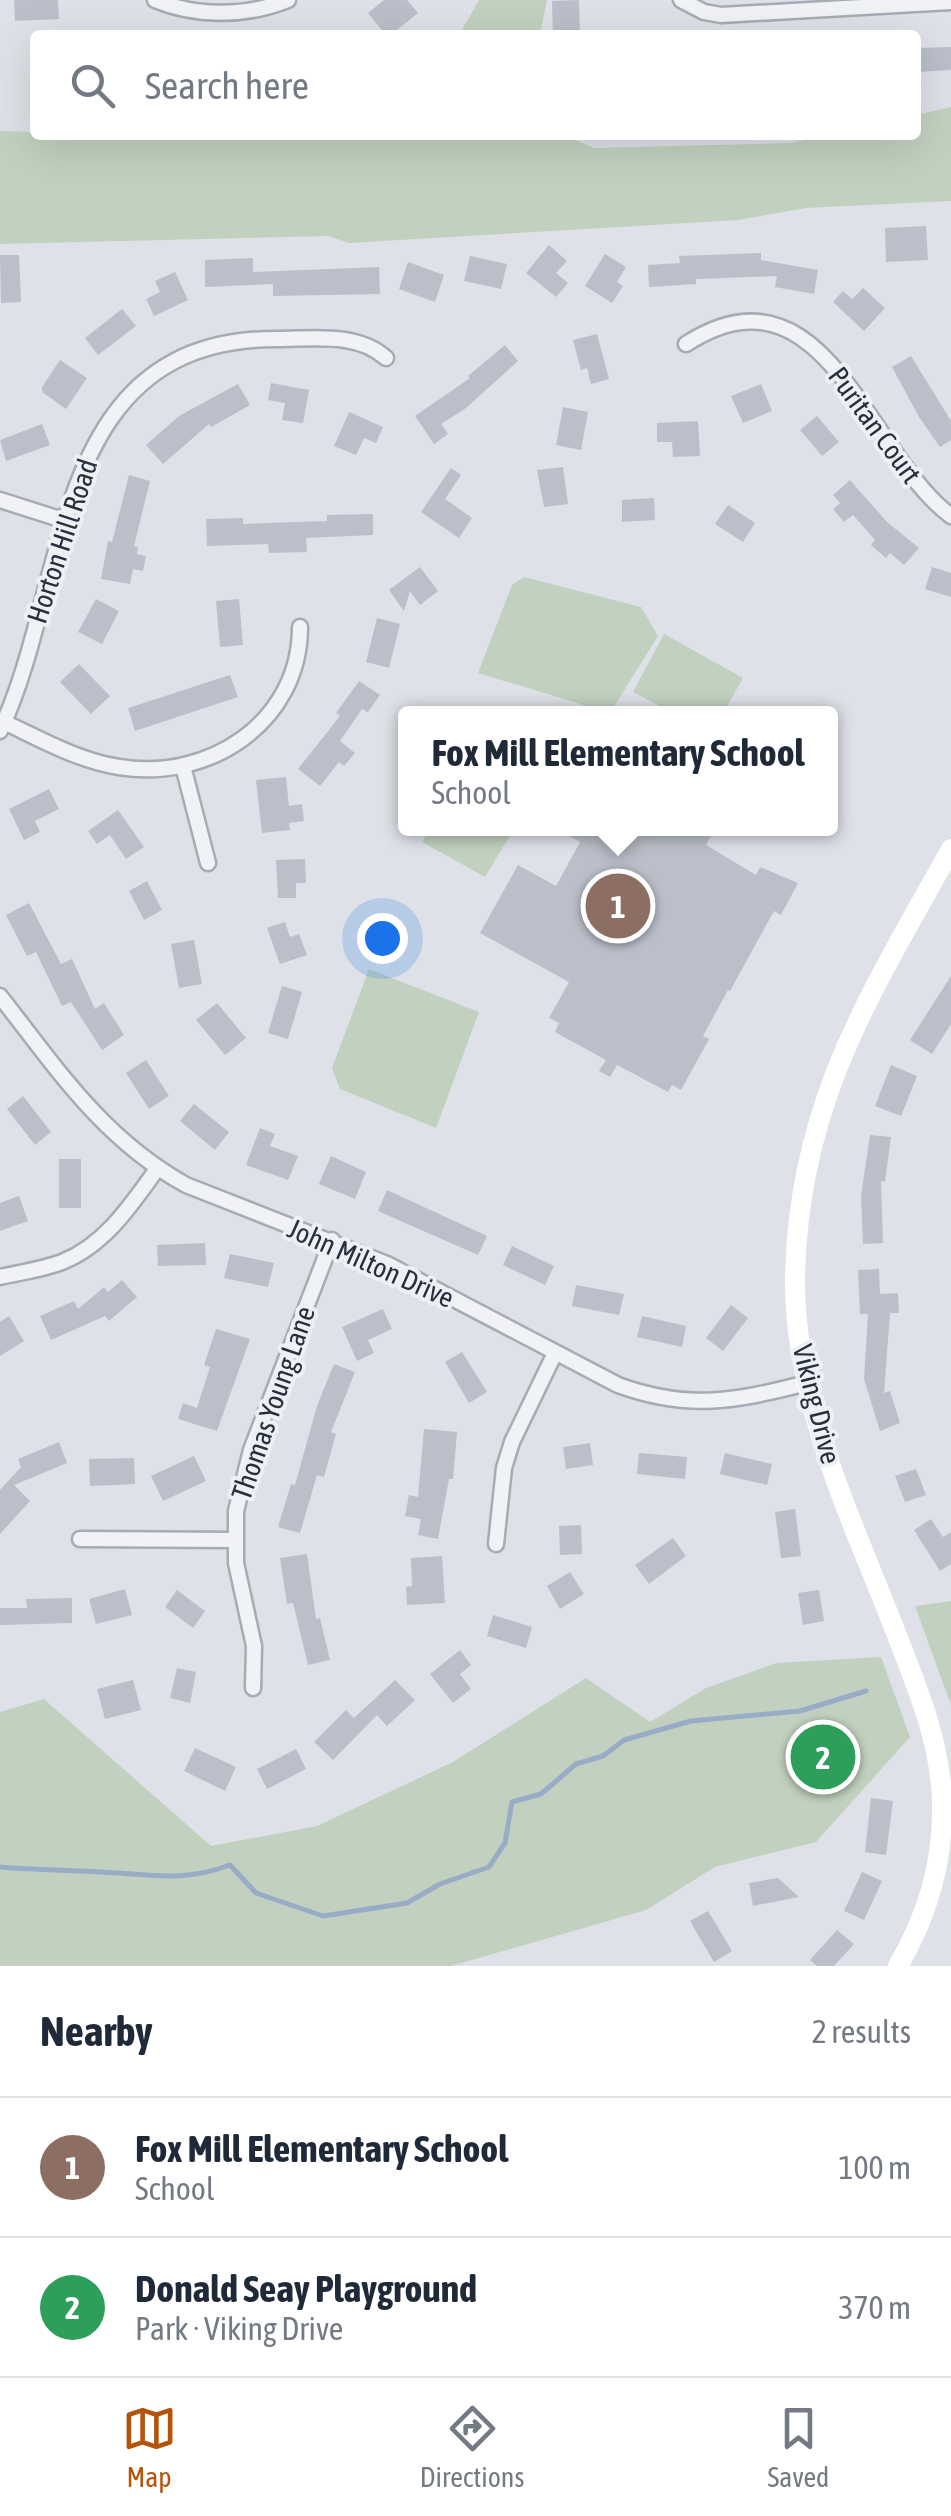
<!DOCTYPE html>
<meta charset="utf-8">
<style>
:root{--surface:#fff;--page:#f6f6f7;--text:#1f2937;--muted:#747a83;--line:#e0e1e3;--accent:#b45309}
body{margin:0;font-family:"Asap Condensed",sans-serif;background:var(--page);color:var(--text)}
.you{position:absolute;left:382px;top:938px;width:35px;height:35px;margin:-25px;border:8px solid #fff;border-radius:50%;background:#1a73e8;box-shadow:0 0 0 15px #1a73e833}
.badge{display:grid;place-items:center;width:65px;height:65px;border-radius:50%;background:var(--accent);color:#fff;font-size:32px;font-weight:700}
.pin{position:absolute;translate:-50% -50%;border:5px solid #fff;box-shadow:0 2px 10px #0006}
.popup{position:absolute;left:398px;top:706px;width:440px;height:130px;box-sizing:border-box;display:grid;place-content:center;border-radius:10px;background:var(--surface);filter:drop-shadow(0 2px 8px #0005);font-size:32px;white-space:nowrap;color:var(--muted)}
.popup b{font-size:38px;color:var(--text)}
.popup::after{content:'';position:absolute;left:50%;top:100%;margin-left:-20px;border:20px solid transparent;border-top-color:var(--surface)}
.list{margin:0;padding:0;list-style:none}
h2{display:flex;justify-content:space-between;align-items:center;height:130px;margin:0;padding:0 40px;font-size:42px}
h2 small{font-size:32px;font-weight:400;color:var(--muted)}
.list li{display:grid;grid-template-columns:65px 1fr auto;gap:30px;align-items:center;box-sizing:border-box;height:140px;padding:0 40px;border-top:2px solid var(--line)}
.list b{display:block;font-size:38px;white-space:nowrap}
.list p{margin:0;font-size:32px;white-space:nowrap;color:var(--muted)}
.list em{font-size:32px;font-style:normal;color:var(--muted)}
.icon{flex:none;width:55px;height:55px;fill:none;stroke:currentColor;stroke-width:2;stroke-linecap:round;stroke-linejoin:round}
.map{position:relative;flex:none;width:951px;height:1966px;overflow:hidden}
.search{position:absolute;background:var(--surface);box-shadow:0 10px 40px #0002;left:30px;right:30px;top:30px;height:110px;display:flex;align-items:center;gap:25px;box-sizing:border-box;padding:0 35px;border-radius:10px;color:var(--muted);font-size:38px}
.sheet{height:410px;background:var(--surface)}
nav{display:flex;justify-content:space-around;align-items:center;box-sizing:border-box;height:140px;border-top:2px solid var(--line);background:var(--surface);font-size:28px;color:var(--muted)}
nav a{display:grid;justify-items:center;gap:5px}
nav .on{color:var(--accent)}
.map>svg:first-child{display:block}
.green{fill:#c2d1bf}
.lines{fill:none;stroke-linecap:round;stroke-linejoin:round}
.stream{stroke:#99acc6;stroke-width:5}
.building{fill:#bbbfc9}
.street-casing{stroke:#a7abb4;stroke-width:19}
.street{stroke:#f0f2f5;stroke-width:14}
.secondary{stroke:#fff;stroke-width:20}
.labels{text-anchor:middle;stroke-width:8;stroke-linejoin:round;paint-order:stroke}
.street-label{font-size:28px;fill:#272e3d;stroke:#edf0f5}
</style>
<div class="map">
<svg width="951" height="1966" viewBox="0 0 951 1966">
<rect width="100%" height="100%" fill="#dee1e7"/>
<path class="green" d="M479,0H547L540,35H459Z
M951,107V201L806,208L738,220L349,243L328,236L0,244V131L35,132V135L327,139L333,135H563L594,148L791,143L827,135H916V115Z
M524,577L641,607L658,636L610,713L478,673L512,585Z
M664,634L743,678L723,713H673L633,692Z
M430,829V828L514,829L485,877L422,842Z
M369,969L479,1012L436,1128L340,1089L332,1068Z
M951,1601V1705L915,1606Z
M881,1657L910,1737L816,1842L715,1867L646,1910L451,1966H0V1712L44,1699L211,1846L317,1826L453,1762L586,1678L650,1722L706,1688L777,1663Z"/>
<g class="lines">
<path class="stream" d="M0,1867C34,1870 67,1870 101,1872C149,1874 182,1883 230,1865L256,1893L323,1916L407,1903L440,1884L489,1867L505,1843L512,1802L541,1794L576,1764L603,1756L624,1740L691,1721L800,1711L866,1691"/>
</g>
<path class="building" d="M14,0H58L59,19L15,21Z
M384,0H407L418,13L391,35H386L368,13Z
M579,0L580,35H553L552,1Z
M951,47V70L916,72V48Z
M926,226L928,260L886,262L885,228Z
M549,245L567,261L556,273L568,283L556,297L526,273Z
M761,253V260L818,270L814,294L775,287L777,276L696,279V284L649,287L648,265L680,263L679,256Z
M605,254L626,267L617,282L623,286L612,303L585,286Z
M0,255H19L21,302L1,303Z
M470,256L507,264L501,289L464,281Z
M253,258V272L379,267L380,294L273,296V284L205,287V260Z
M408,262L444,275L435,302L399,289Z
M175,272L188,300L154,316L146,299L160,292L155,281Z
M863,288L885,308L864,331L833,302L843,291L852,299Z
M122,309L136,326L98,355L85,338Z
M597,334L609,379L591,384L587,368L581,370L573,340Z
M505,345L518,361L466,408L441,424L448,434L434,444L415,416L470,378L468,376Z
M911,356L951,421V440L940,447L919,417L892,367Z
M60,360L87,378L66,409L42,392V387Z
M271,383L309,390L303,423L282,420L285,403L268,400Z
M238,384L250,405L211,427L209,424L163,464L146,445L179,416Z
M761,384L772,411L743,423L731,396Z
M563,407L588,412L581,450L556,445Z
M349,412L383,427L376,443L364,438L356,455L334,446Z
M817,416L839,442L822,456L800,430Z
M698,421L700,456L673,457L672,442H657V423Z
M42,424L50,445L6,461L0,440Z
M563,467L568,504L544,507L537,470Z
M451,468L461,475L445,499L472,518L459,538L421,512Z
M129,475L150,481L134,546L138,547L137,554L146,556L143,571L133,569L130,584L101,579L108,541L112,542Z
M850,480L887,522L919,548L904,565L890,553L886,558L871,545L875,540L853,515L844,522L833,509L840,503L833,495Z
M654,498L655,520L622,522V500Z
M728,505L755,523L743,542L715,524Z
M373,514V535L306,538L307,552L269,553L268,544L207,546L206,519L243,518V524L327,521V515Z
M420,567L438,591L420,605L410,591L404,611L389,590Z
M932,567L951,573V597L925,589Z
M96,599L119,611L102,644L78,632Z
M239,599L243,645L220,647L216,601Z
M377,618L400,624L389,668L366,662Z
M79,664L110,696L91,714L60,682Z
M230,675L238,697L135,731L128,708Z
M359,681L380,695L368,712L362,709L340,741L355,753L344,766L339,762L320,786L298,769L340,716L336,713Z
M286,777L289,806L302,804L304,821L289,823L290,830L262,833L256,780Z
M49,789L59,809L35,821L40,832L24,840L9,809Z
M118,810L144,847L126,859L110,835L97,844L88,831Z
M556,828H715L706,845L756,875L760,867L798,883L781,915L774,911L730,991L728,990L703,1036L709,1039L681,1090L672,1085L668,1092L617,1065L610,1077L599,1071L606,1060L555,1032L559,1023L549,1018L569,982L480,933L518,865L556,886L580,842Z
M305,859L306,883H296V898H278L276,860Z
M147,881L162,910L144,920L129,891Z
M29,903L61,964L72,959L95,1009L104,1003L124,1035L102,1050L71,1002L62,1006L36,952L27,956L6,915Z
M285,922L290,937L299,934L307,955L280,964L267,928Z
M194,940L202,984L179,988L171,944Z
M951,976V1024L932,1054L910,1040Z
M282,986L302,992L288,1039L268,1033Z
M217,1003L246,1038L225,1055L196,1020Z
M146,1060L169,1096L149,1109L126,1073Z
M891,1065L917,1076L901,1116L875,1106Z
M23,1096L51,1132L35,1145L7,1109Z
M194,1104L229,1132L215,1150L180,1121Z
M260,1128L275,1134L270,1146L298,1156L288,1180L246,1165Z
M870,1135L891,1137L885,1182L881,1181L883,1243L863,1244L861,1196Z
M331,1156L366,1172L355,1199L319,1184Z
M59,1159H81V1208H59Z
M387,1190L487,1236L478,1255L378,1211Z
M19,1196L28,1221L0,1231V1203Z
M205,1243L206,1265L158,1266L157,1245Z
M512,1246L554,1266L545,1285L503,1265Z
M230,1254L274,1263L268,1287L224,1278Z
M879,1269L880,1294L898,1293L899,1313H890L884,1393L890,1391L900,1423L880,1431L864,1379L868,1314H860L858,1270Z
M122,1280L137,1297L109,1321L105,1316L51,1340L40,1316L74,1301L78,1309L104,1287L108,1292Z
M576,1285L624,1294L619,1315L572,1306Z
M731,1305L748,1318L723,1351L706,1338Z
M383,1309L392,1329L368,1340L374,1353L357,1361L342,1327Z
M9,1316L24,1341L0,1356V1322Z
M642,1316L686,1326L682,1347L637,1337Z
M216,1329L250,1339L217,1431L178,1419L183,1403L197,1408L210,1367L204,1365Z
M462,1352L487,1392L469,1403L445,1362Z
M334,1364L355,1372L331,1432L336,1434L324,1477L317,1475L300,1533L278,1527L291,1484L295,1485L317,1406Z
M424,1429L457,1432L453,1479H449L438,1539L418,1535L421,1519L405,1516L409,1495L418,1497Z
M59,1442L67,1463L14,1485L30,1501L0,1534V1490L21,1467L18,1459Z
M590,1443L593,1465L566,1469L563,1447Z
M639,1453L687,1457L685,1479L637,1474Z
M725,1453L772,1464L767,1485L720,1474Z
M194,1456L206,1481L163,1501L151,1476Z
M134,1458L135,1484L90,1486L89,1459Z
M916,1469L926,1495L905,1502L895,1476Z
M795,1509L801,1556L781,1558L775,1512Z
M931,1519L943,1537L951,1532V1564L940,1571L914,1530Z
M581,1525L582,1554L560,1555L559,1526Z
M673,1538L686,1556L649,1584L635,1565Z
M307,1554L316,1619L320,1618L330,1660L308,1665L293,1603L287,1604L280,1558Z
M442,1556L445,1603L407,1605L406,1587L412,1586L411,1558Z
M570,1572L584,1594L560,1609L547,1586Z
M125,1589L132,1615L96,1624L89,1599Z
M177,1590L205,1611L193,1628L165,1607Z
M819,1590L824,1621L803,1625L798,1593Z
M72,1598V1623L0,1625V1608H27L26,1599Z
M493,1615L532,1627L526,1648L487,1636Z
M460,1650L471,1665L460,1674L471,1689L453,1703L430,1674Z
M177,1668L196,1672L190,1703L170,1698Z
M133,1680L141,1710L105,1719L97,1689Z
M395,1680L415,1700L387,1726L377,1715L333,1760L314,1742L346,1710L354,1718Z
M195,1748L236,1767L225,1791L184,1771Z
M296,1749L306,1769L267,1789L257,1769Z
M871,1798L893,1801L886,1855L865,1852Z
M862,1872L882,1881L864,1920L844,1911Z
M778,1878L799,1897L753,1906L749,1883Z
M708,1911L732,1951L714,1962L690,1921Z
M837,1930L854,1944L834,1966H817L810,1960Z"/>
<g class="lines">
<defs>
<path id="street" d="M155,0C196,17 246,17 288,0
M681,0L704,12L721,15L951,2
M686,344C824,255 867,454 951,516
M0,500L66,521
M4,722C40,739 79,761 119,767C209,782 300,722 300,627
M0,731C71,581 49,338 277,339C314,339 357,332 386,358
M183,766L208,863
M0,996C57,1069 103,1139 186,1185L387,1264L618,1385C689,1411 736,1401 807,1383
M0,1277C21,1272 41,1270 62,1262C105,1245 131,1205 157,1169
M80,1539L234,1540
M496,1544L504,1468L512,1442L555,1353
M253,1688L254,1646L236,1563V1511L251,1450L332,1240"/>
</defs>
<use href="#street" class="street-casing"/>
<use href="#street" class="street"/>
<path class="secondary" d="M898,1966C928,1915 944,1859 942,1800C940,1741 917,1687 896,1633C852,1519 794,1403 795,1278C798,1104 870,995 951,849"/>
</g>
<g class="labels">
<g class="street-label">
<text transform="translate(875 425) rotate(54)" y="10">Puritan Court</text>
<text transform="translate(62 541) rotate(-72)" y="10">Horton Hill Road</text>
<text transform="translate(371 1263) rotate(24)" y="10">John Milton Drive</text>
<text transform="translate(273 1403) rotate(-71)" y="10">Thomas Young Lane</text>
<text transform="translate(817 1404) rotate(76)" y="10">Viking Drive</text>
</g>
</g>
</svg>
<div class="you"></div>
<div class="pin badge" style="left:618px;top:906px;background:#8d6e63">1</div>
<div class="popup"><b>Fox Mill Elementary School</b>School</div>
<div class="pin badge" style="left:823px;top:1757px;background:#2e9e5b">2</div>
<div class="search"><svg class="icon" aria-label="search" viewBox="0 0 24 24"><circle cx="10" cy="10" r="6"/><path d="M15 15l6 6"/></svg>Search here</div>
</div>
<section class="sheet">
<h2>Nearby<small>2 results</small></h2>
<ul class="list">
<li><span class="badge" style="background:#8d6e63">1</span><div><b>Fox Mill Elementary School</b><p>School</p></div><em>100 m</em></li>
<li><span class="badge" style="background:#2e9e5b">2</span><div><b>Donald Seay Playground</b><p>Park · Viking Drive</p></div><em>370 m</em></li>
</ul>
</section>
<nav>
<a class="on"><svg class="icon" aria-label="map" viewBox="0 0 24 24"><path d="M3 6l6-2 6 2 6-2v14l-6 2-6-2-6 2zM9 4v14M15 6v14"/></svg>Map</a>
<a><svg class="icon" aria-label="directions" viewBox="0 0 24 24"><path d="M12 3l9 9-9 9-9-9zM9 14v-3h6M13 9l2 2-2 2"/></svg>Directions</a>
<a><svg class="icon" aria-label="saved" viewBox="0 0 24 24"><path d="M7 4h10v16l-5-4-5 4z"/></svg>Saved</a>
</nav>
